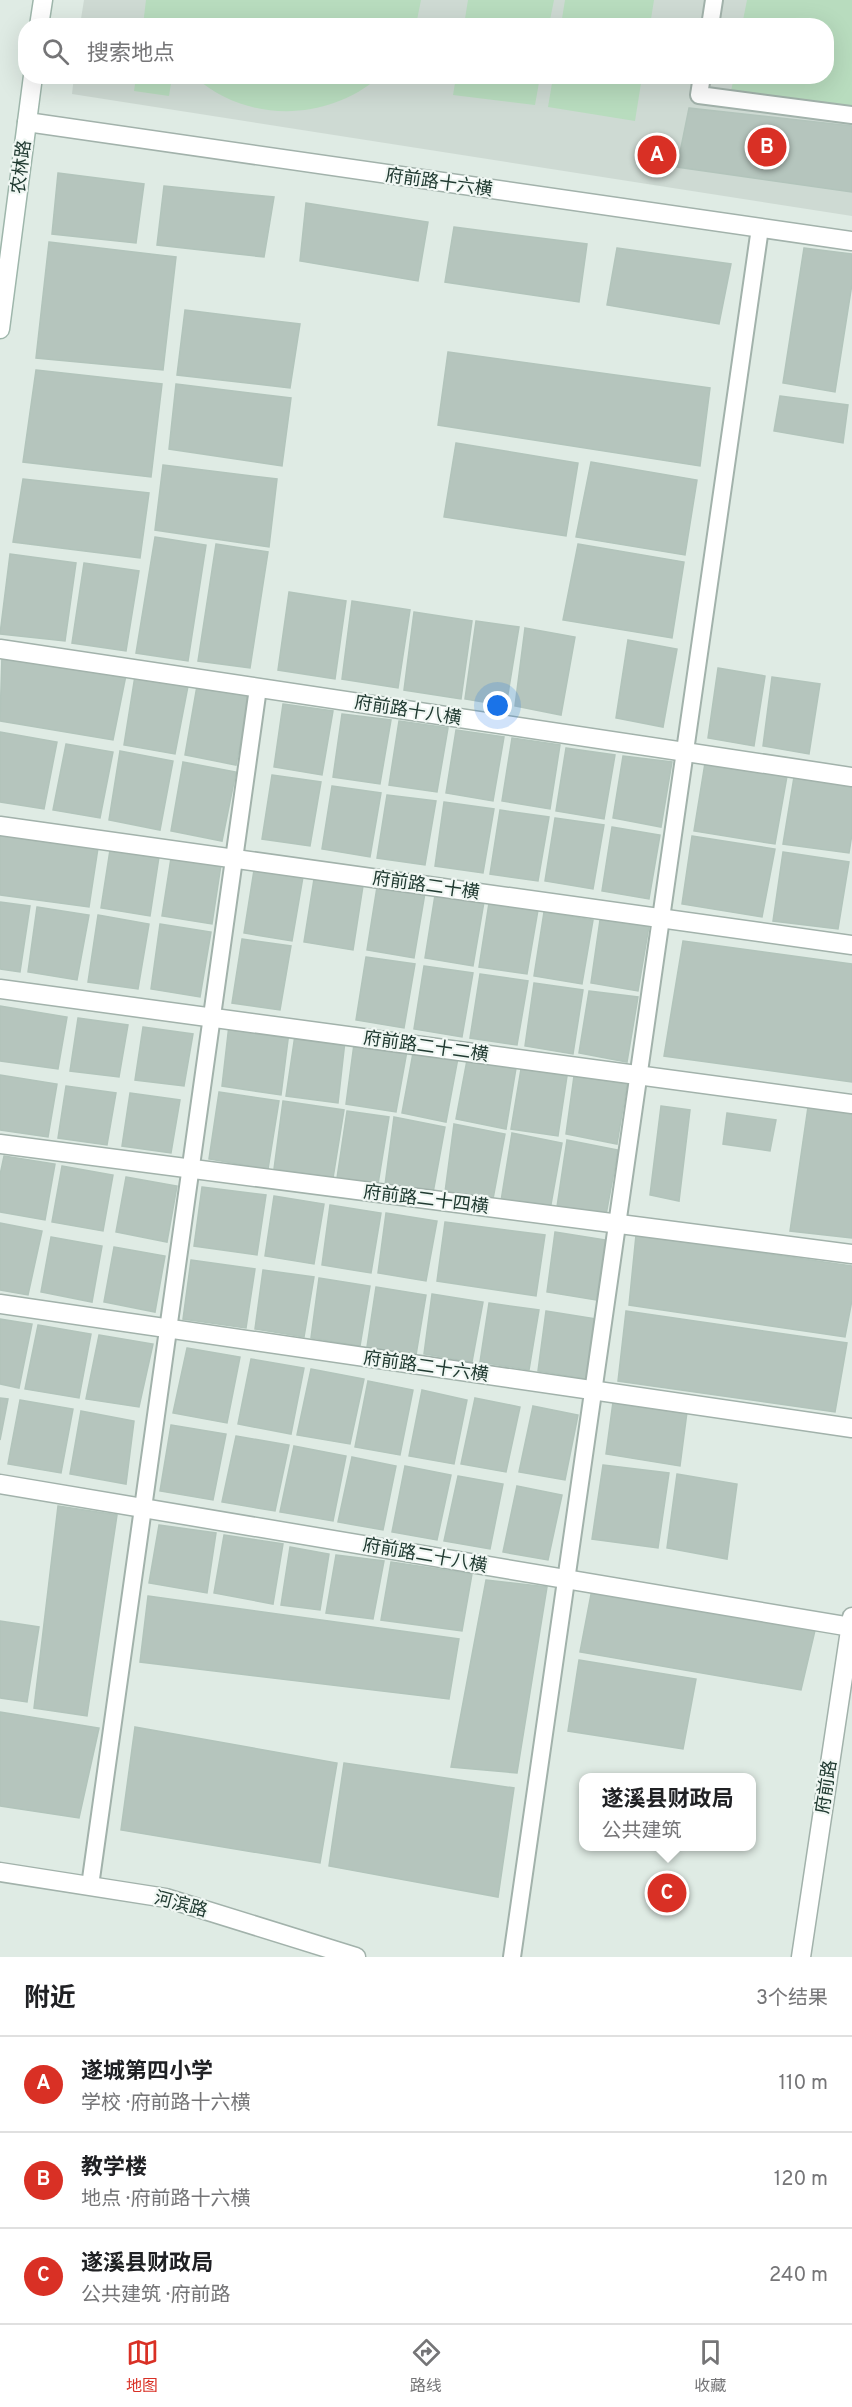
<!DOCTYPE html>
<html lang="zh">
<meta charset="utf-8">
<style>
:root{--surface:#fff;--page:#f6f6f6;--text:#202124;--muted:#757577;--line:#e0e0e0;--accent:#d93025}
body{margin:0;font-family:Overpass,"Noto Sans SC",sans-serif;background:var(--page);color:var(--text)}
.you{position:absolute;left:498px;top:706px;width:21px;height:21px;margin:-15px;border:4px solid #fff;border-radius:50%;background:#1a73e8;box-shadow:0 0 0 9px #1a73e833}
.badge{display:grid;place-items:center;width:39px;height:39px;border-radius:50%;background:var(--accent);color:#fff;font-size:20px;font-weight:700}
.pin{position:absolute;translate:-50% -50%;border:3px solid #fff;box-shadow:0 2px 6px #0006}
.popup{position:absolute;left:579px;top:1773px;width:177px;height:78px;box-sizing:border-box;display:grid;place-content:center;border-radius:12px;background:var(--surface);filter:drop-shadow(0 2px 4px #0005);font-size:20px;white-space:nowrap;color:var(--muted)}
.popup b{font-size:22px;color:var(--text)}
.popup::after{content:'';position:absolute;left:50%;top:100%;margin-left:-12px;border:12px solid transparent;border-top-color:var(--surface)}
.list{margin:0;padding:0;list-style:none}
h2{display:flex;justify-content:space-between;align-items:center;height:78px;margin:0;padding:0 24px;font-size:26px}
h2 small{font-size:20px;font-weight:400;color:var(--muted)}
.list li{display:grid;grid-template-columns:39px 1fr auto;gap:18px;align-items:center;box-sizing:border-box;height:96px;padding:0 24px;border-top:2px solid var(--line)}
.list b{display:block;font-size:22px;white-space:nowrap}
.list p{margin:0;font-size:20px;white-space:nowrap;color:var(--muted)}
.list em{font-size:20px;font-style:normal;color:var(--muted)}
.icon{flex:none;width:33px;height:33px;fill:none;stroke:currentColor;stroke-width:2;stroke-linecap:round;stroke-linejoin:round}
.map{position:relative;flex:none;width:852px;height:1957px;overflow:hidden}
.search{position:absolute;background:var(--surface);box-shadow:0 6px 24px #0002;left:18px;right:18px;top:18px;height:66px;display:flex;align-items:center;gap:15px;box-sizing:border-box;padding:0 21px;border-radius:24px;color:var(--muted);font-size:22px}
.sheet{height:366px;background:var(--surface)}
nav{display:flex;justify-content:space-around;align-items:center;box-sizing:border-box;height:84px;border-top:2px solid var(--line);background:var(--surface);font-size:16px;color:var(--muted)}
nav a{display:grid;justify-items:center;gap:3px}
nav .on{color:var(--accent)}
.map>svg:first-child{display:block}
.built{fill:#cedad3}
.green{fill:#b8dcbe}
.building{fill:#b5c5bd;stroke:#b2c4bb;stroke-width:1.5}
.lines{fill:none;stroke-linecap:round;stroke-linejoin:round}
.lane-casing{stroke:#a2b2ab;stroke-width:20}
.street-casing{stroke:#a2b2ab;stroke-width:21}
.secondary-casing{stroke:#9eb6ab;stroke-width:21}
.lane{stroke:#fff;stroke-width:16}
.street{stroke:#fff;stroke-width:18}
.secondary{stroke:#fff;stroke-width:18}
.labels{text-anchor:middle;stroke-width:4.5;stroke-linejoin:round;paint-order:stroke}
.street-label{font-size:18px;fill:#203a31;stroke:#f0f7f3}
</style>
<div class="map">
<svg width="852" height="1957" viewBox="0 0 852 1957">
<rect width="100%" height="100%" fill="#dfebe4"/>
<path class="built" d="M84,0H852V216L72,94L74,76H826V26L80,25Z"/>
<path class="green" d="M146,0H421L416,25H143Z
M468,0H554L549,25H464Z
M565,0H654L650,25H561Z
M747,0H852V107L731,91L734,77L826,76V26L742,25Z
M136,77H172L169,96L134,91Z
M195,77H379C327,122 246,123 195,77Z
M456,77V76L540,77L535,105L453,95Z
M553,77H642L635,121L548,107Z"/>
<path class="building" d="M689,108L852,126V192L677,167Z
M58,173L144,184L136,243L52,234Z
M164,186L274,197L264,257L157,245Z
M306,203L428,222L418,281L300,261Z
M454,227L587,244L579,302L445,282Z
M49,242L176,257L163,370L36,358Z
M617,248L731,264L719,324L607,305Z
M804,248L852,254V284L835,392L783,383Z
M185,310L300,324L290,388L177,375Z
M448,352L710,388L700,466L438,425Z
M36,370L162,384L151,477L23,462Z
M176,384L291,398L282,466L169,449Z
M780,396L848,405L843,443L774,431Z
M456,443L578,463L566,536L444,517Z
M591,462L697,480L685,555L576,537Z
M163,465L277,479L269,547L155,530Z
M23,479L149,493L140,558L13,542Z
M155,537L206,545L188,661L136,653Z
M216,544L268,552L250,668L198,661Z
M578,544L684,562L672,638L563,620Z
M10,554L76,563L65,641L0,634Z
M84,563L139,571L126,651L72,643Z
M289,592L346,601L335,679L278,670Z
M352,601L410,610L398,688L342,679Z
M414,612L472,621L461,699L404,690Z
M476,621L519,627L506,706L465,699Z
M525,628L575,637L561,715L515,706Z
M628,640L677,649L663,727L616,718Z
M2,656L126,675L113,740L0,721Z
M718,668L765,676L754,746L708,738Z
M135,676L188,686L175,754L124,745Z
M772,677L820,684L809,754L763,746Z
M197,686L250,696L236,765L185,755Z
M283,704L333,711L322,775L274,767Z
M342,714L391,720L380,784L333,777Z
M399,721L448,728L437,792L389,785Z
M456,730L504,737L493,801L446,793Z
M0,732L57,742L44,809L0,802Z
M512,738L560,745L550,809L502,801Z
M66,744L113,752L100,818L53,810Z
M566,748L615,755L604,819L556,811Z
M120,751L173,761L160,830L109,820Z
M623,756L672,762L661,827L613,818Z
M183,762L236,772L222,841L171,831Z
M705,763L787,776L775,844L694,831Z
M272,775L321,782L310,846L262,839Z
M794,777L852,785V834L849,853L783,844Z
M332,786L381,793L370,857L322,849Z
M387,795L436,801L425,865L377,858Z
M444,802L494,809L483,873L435,866Z
M500,810L549,817L538,881L490,874Z
M555,818L604,825L593,889L545,881Z
M612,827L660,835L649,899L602,891Z
M0,834L98,848L89,907L0,895Z
M692,836L775,849L762,917L682,904Z
M110,850L159,857L150,916L101,908Z
M783,852L849,862L838,929L773,921Z
M171,858L221,865L212,924L162,916Z
M254,870L303,877L292,941L244,933Z
M314,879L363,886L353,950L304,942Z
M377,887L425,893L414,958L367,950Z
M435,895L484,902L473,966L425,958Z
M0,902L30,906L20,972L0,969Z
M489,903L538,910L527,974L479,967Z
M37,907L89,915L77,980L28,972Z
M544,912L593,920L582,984L534,976Z
M98,915L149,924L138,989L88,982Z
M600,920L649,926L638,991L591,983Z
M160,924L211,932L200,997L151,989Z
M242,939L291,946L280,1010L232,1003Z
M683,941L852,964V1082L664,1056Z
M366,957L415,964L404,1028L356,1020Z
M424,966L473,973L462,1037L414,1029Z
M480,974L528,981L517,1045L470,1038Z
M534,983L583,990L573,1054L525,1046Z
M589,991L638,997L627,1062L579,1053Z
M0,1006L67,1017L58,1069L0,1061Z
M78,1018L128,1025L119,1077L70,1071Z
M229,1025L289,1032L281,1095L222,1086Z
M143,1027L193,1034L184,1086L135,1080Z
M295,1035L345,1041L338,1103L286,1096Z
M354,1044L407,1051L396,1112L346,1104Z
M413,1053L458,1058L446,1122L402,1113Z
M467,1060L516,1068L506,1129L456,1119Z
M521,1069L567,1076L558,1136L511,1129Z
M0,1075L57,1084L48,1137L0,1130Z
M574,1076L627,1084L617,1144L566,1134Z
M66,1086L116,1093L107,1145L58,1138Z
M219,1092L279,1101L268,1169L209,1159Z
M130,1093L180,1100L171,1153L122,1146Z
M283,1101L344,1110L333,1178L274,1169Z
M661,1106L690,1110L679,1201L650,1195Z
M808,1107L852,1112V1238L790,1231Z
M347,1111L389,1117L378,1184L337,1178Z
M727,1113L776,1120L770,1151L723,1144Z
M394,1117L445,1127L433,1193L385,1185Z
M454,1124L505,1134L493,1199L445,1192Z
M512,1133L562,1143L550,1210L501,1201Z
M567,1140L618,1150L606,1215L557,1207Z
M4,1156L55,1164L45,1220L0,1212V1175Z
M62,1166L113,1175L103,1231L52,1222Z
M126,1177L177,1186L167,1242L116,1232Z
M202,1187L266,1195L257,1255L194,1246Z
M274,1196L324,1204L314,1264L265,1256Z
M330,1205L381,1213L371,1273L322,1265Z
M386,1213L437,1221L426,1281L378,1273Z
M445,1222L545,1235L536,1296L437,1281Z
M0,1223L42,1231L28,1295L0,1290Z
M555,1232L606,1240L596,1300L547,1292Z
M636,1235L852,1266V1300L845,1337L629,1305Z
M51,1237L102,1246L92,1302L41,1292Z
M114,1247L165,1256L155,1312L104,1302Z
M191,1260L255,1269L246,1328L183,1319Z
M263,1270L314,1277L304,1337L255,1329Z
M319,1278L370,1286L360,1346L311,1338Z
M376,1287L426,1295L416,1355L367,1347Z
M432,1294L483,1302L472,1362L424,1354Z
M489,1303L539,1310L529,1370L480,1362Z
M546,1311L597,1319L587,1379L538,1371Z
M626,1311L847,1343L835,1412L618,1381Z
M0,1319L32,1324L19,1388L0,1384Z
M38,1325L91,1334L79,1398L25,1389Z
M99,1335L153,1344L139,1407L86,1399Z
M187,1348L240,1357L227,1423L173,1413Z
M251,1359L304,1368L291,1434L238,1424Z
M311,1369L364,1379L350,1444L297,1435Z
M368,1381L413,1390L400,1455L355,1447Z
M422,1390L467,1400L454,1464L409,1456Z
M0,1398L8,1399L0,1440Z
M475,1398L520,1407L506,1472L461,1464Z
M20,1400L73,1409L61,1473L8,1464Z
M613,1402L687,1412L680,1466L606,1454Z
M533,1406L578,1415L565,1480L519,1472Z
M81,1411L134,1421L126,1484L70,1474Z
M171,1425L226,1434L213,1500L160,1491Z
M236,1436L289,1445L275,1511L222,1502Z
M294,1446L346,1456L333,1521L280,1512Z
M352,1457L396,1466L383,1530L338,1522Z
M603,1465L669,1473L658,1548L592,1539Z
M405,1466L451,1475L437,1540L392,1532Z
M677,1474L737,1484L727,1559L667,1548Z
M458,1476L503,1484L490,1549L444,1541Z
M517,1486L562,1495L548,1560L503,1552Z
M58,1506L117,1515L87,1716L34,1708Z
M159,1525L216,1533L207,1593L149,1583Z
M224,1535L283,1544L273,1604L214,1593Z
M290,1547L329,1554L320,1610L281,1605Z
M336,1555L384,1561L373,1619L326,1613Z
M391,1562L472,1574L462,1631L381,1620Z
M486,1580L547,1587L517,1773L451,1767Z
M592,1589L816,1626L801,1690L580,1652Z
M148,1596L459,1639L449,1699L140,1662Z
M0,1621L39,1627L27,1702L0,1698Z
M579,1660L696,1679L683,1749L568,1731Z
M0,1712L99,1728L79,1818L0,1806Z
M135,1727L337,1763L320,1863L121,1830Z
M344,1763L514,1788L498,1897L329,1866Z"/>
<g class="lines">
<defs>
<path id="lane" d="M710,26L714,0
M702,76L699,95L852,115
M90,1886L258,688
M512,1957L760,228"/>
<path id="street" d="M27,122L852,241
M0,649L852,777
M0,826L852,945
M0,989L852,1104
M0,1144L852,1254
M0,1304L852,1428
M0,1484L851,1627
M0,1872L166,1898L356,1957
M801,1957L852,1617"/>
<path id="secondary" d="M39,26L43,0
M0,329L33,76"/>
</defs>
<use href="#lane" class="lane-casing"/>
<use href="#street" class="street-casing"/>
<use href="#secondary" class="secondary-casing"/>
<use href="#lane" class="lane"/>
<use href="#street" class="street"/>
<use href="#secondary" class="secondary"/>
</g>
<g class="labels">
<g class="street-label">
<text transform="translate(21 167) rotate(-83)" y="6">农林路</text>
<text transform="translate(439 182) rotate(8)" y="6">府前路十六横</text>
<text transform="translate(408 710) rotate(9)" y="6">府前路十八横</text>
<text transform="translate(426 885) rotate(8)" y="6">府前路二十横</text>
<text transform="translate(426 1046) rotate(8)" y="6">府前路二十二横</text>
<text transform="translate(426 1199) rotate(7)" y="6">府前路二十四横</text>
<text transform="translate(426 1366) rotate(8)" y="6">府前路二十六横</text>
<text transform="translate(425 1555) rotate(10)" y="6">府前路二十八横</text>
<text transform="translate(826 1787) rotate(-81)" y="6">府前路</text>
<text transform="translate(181 1904) rotate(15)" y="6">河滨路</text>
</g>
</g>
</svg>
<div class="you"></div>
<div class="pin badge" style="left:657px;top:155px">A</div>
<div class="pin badge" style="left:767px;top:147px">B</div>
<div class="pin badge" style="left:667px;top:1893px">C</div>
<div class="popup"><b>遂溪县财政局</b>公共建筑</div>
<div class="search"><svg class="icon" aria-label="search" viewBox="0 0 24 24"><circle cx="10" cy="10" r="6"/><path d="M15 15l6 6"/></svg>搜索地点</div>
</div>
<section class="sheet">
<h2>附近<small>3个结果</small></h2>
<ul class="list">
<li><span class="badge">A</span><div><b>遂城第四小学</b><p>学校 · 府前路十六横</p></div><em>110 m</em></li>
<li><span class="badge">B</span><div><b>教学楼</b><p>地点 · 府前路十六横</p></div><em>120 m</em></li>
<li><span class="badge">C</span><div><b>遂溪县财政局</b><p>公共建筑 · 府前路</p></div><em>240 m</em></li>
</ul>
</section>
<nav>
<a class="on"><svg class="icon" aria-label="map" viewBox="0 0 24 24"><path d="M3 6l6-2 6 2 6-2v14l-6 2-6-2-6 2zM9 4v14M15 6v14"/></svg>地图</a>
<a><svg class="icon" aria-label="directions" viewBox="0 0 24 24"><path d="M12 3l9 9-9 9-9-9zM9 14v-3h6M13 9l2 2-2 2"/></svg>路线</a>
<a><svg class="icon" aria-label="saved" viewBox="0 0 24 24"><path d="M7 4h10v16l-5-4-5 4z"/></svg>收藏</a>
</nav>
